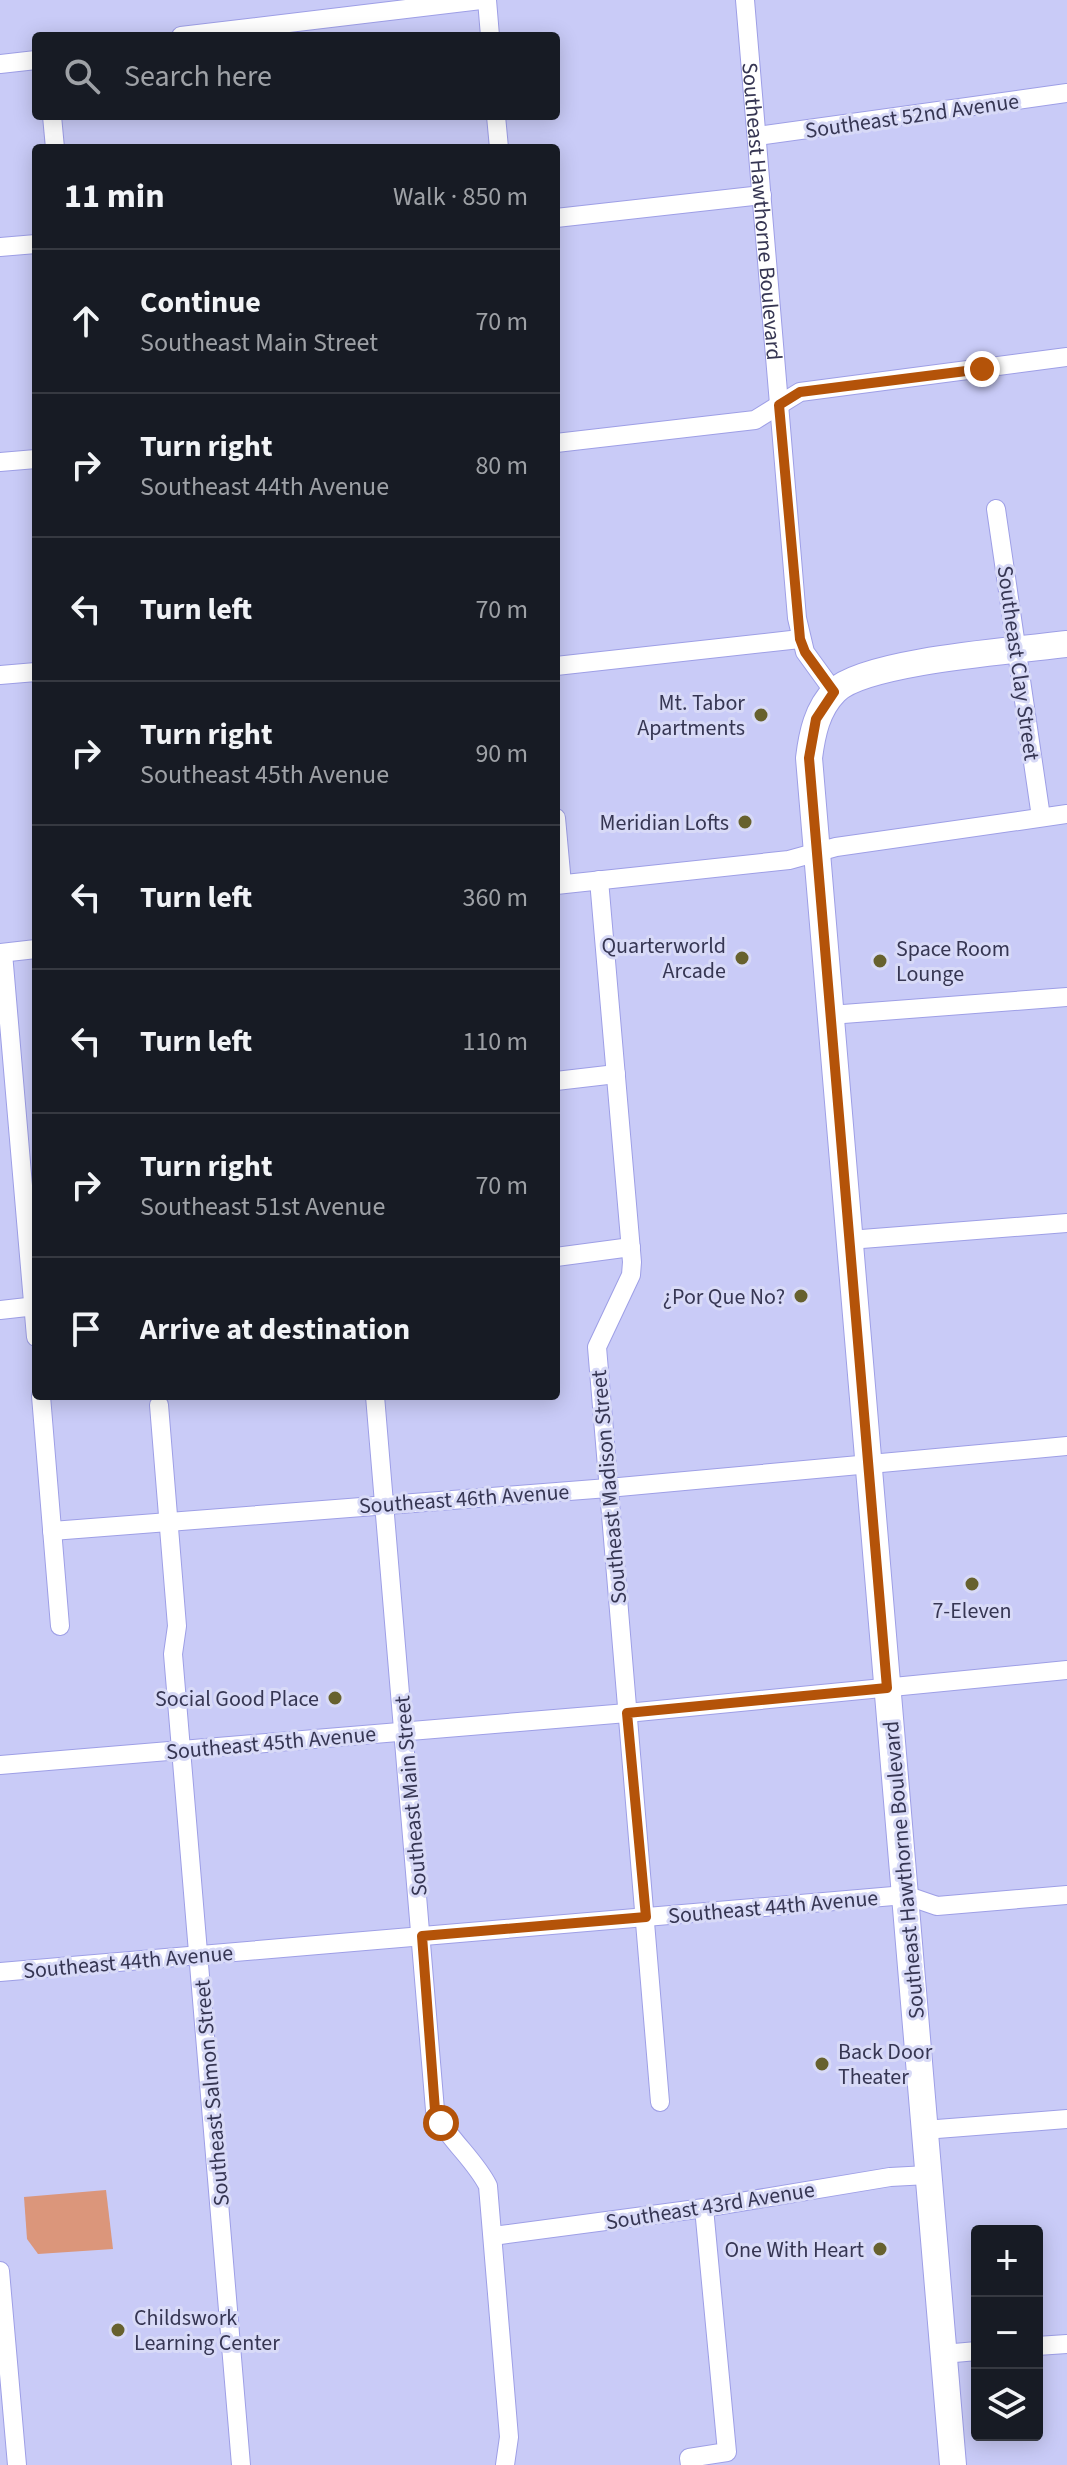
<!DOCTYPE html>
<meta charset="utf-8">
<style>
:root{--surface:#171b24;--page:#20242c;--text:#f1f3f6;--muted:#9ea1a6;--line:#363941}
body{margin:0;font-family:"Source Sans 3",sans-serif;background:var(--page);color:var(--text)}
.controls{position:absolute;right:24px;bottom:24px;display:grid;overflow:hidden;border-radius:8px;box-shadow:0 4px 20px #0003}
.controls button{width:72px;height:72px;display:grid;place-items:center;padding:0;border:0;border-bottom:2px solid var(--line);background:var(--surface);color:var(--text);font:40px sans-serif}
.stop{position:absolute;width:24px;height:24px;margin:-18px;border:6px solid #b45309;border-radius:50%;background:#fff}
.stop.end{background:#b45309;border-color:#fff;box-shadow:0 2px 8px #0008}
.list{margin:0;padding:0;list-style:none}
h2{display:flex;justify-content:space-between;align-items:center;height:104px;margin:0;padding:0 32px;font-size:34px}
h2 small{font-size:26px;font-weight:400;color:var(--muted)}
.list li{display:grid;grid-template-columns:52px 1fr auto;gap:24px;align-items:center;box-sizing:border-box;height:144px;padding:0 32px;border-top:2px solid var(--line)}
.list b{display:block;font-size:30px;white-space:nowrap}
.list p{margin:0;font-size:26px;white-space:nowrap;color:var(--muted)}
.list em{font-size:26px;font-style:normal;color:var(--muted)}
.icon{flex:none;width:44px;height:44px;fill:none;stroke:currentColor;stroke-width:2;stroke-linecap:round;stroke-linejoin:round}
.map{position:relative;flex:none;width:1067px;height:2465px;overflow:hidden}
.search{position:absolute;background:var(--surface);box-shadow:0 4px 20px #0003;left:32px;top:32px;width:528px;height:88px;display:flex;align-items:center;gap:20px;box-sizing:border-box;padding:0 28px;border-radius:8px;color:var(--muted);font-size:30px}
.panel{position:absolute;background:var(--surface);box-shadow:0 4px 20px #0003;left:32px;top:144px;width:528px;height:1256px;border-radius:8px}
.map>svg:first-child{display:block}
.green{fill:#db967b}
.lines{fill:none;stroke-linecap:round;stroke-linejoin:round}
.street-casing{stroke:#9e9fe6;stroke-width:20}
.secondary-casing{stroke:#9e9fe6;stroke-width:28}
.street{stroke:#fff;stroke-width:18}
.secondary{stroke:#fff;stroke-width:26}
.route{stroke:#b45309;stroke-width:10}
.poi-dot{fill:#67612e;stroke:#d8daf7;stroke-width:3}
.labels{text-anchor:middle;stroke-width:6;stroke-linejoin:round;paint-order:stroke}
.street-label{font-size:22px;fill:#363653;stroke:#d8daf7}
.poi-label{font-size:22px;fill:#363653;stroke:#d8daf7;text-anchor:end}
</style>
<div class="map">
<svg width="1067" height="2465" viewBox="0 0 1067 2465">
<rect width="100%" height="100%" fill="#c9cbf7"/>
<path class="green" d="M106,2190L113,2249L38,2254L27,2239L24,2197Z"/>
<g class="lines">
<defs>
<g id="street">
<path d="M487,0L490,36"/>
<path id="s1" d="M745,0L797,618L805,652L834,692"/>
<path d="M181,36L481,0"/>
<path d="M0,64L36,60"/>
<path d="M52,116L55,148"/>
<path d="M496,116L499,148"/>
<path d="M757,136L1067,93"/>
<path d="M556,218L762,195"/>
<path d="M0,247L36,244"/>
<path d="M556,443L755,420L800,392L1067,357"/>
<path d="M0,462L36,459"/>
<path d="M996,509L1041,817"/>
<path d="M556,666L800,639"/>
<path d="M0,675L36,672"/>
<path d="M556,818L562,884"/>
<path d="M599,880L632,1262L631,1275L597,1347L660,2102"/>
<path d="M556,885L789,860L836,847L1067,814"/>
<path d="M0,953L36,949"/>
<path d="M3,953L36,1337"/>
<path d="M830,1015L1067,997"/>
<path d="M556,1081L616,1074"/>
<path d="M849,1240L1067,1223"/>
<path d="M556,1257L631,1247"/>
<path d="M0,1310L36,1306"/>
<path d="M41,1396L60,1626"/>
<path d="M375,1396L435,2110C447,2139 474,2158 488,2186L509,2437L505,2465"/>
<path d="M159,1405L177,1626L173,1654L241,2465"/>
<path d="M52,1531L608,1488L1067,1446"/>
<path d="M0,1765L627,1713L1067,1670"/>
<path d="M0,1972L905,1895L937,1906L1067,1895"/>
<path d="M924,2130L1067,2119"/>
<path d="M493,2236L704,2208L890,2177L928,2175"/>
<path d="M0,2271L17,2465"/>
<path d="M1037,2346L1067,2344"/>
<path d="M943,2354L977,2351"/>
<path d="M690,2465L689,2458L727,2452L704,2208"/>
</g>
<path id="secondary" d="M953,2465L809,758C812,734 817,709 835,691C865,661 1019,650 1067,644"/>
</defs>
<use href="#street" class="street-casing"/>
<use href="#secondary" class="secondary-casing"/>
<use href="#street" class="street"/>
<use href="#secondary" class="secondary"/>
</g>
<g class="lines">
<path class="route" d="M441,2123L435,2110L422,1936L646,1917L627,1713L887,1688L809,758L816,719L834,692L805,652L800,639L779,405L800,392L982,369"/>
</g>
<g class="poi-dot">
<circle cx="761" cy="715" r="8"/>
<circle cx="745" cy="822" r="8"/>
<circle cx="742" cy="958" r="8"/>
<circle cx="880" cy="961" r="8"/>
<circle cx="801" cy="1296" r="8"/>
<circle cx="972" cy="1584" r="8"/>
<circle cx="335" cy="1698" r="8"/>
<circle cx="822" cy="2064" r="8"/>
<circle cx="880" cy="2249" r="8"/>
<circle cx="118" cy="2330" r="8"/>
</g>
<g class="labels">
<g class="street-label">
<text transform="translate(912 115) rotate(-8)" y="8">Southeast 52nd Avenue</text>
<text dy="8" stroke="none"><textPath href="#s1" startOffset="212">Southeast Hawthorne Boulevard</textPath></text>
<text transform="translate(1019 663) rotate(82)" y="8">Southeast Clay Street</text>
<text transform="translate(608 1487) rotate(-95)" y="8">Southeast Madison Street</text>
<text transform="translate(464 1498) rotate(-4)" y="8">Southeast 46th Avenue</text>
<text transform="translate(271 1742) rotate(-5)" y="8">Southeast 45th Avenue</text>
<text transform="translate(410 1796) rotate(-95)" y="8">Southeast Main Street</text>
<text transform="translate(903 1870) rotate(-95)" y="8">Southeast Hawthorne Boulevard</text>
<text transform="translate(773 1906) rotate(-5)" y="8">Southeast 44th Avenue</text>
<text transform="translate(128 1961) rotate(-5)" y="8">Southeast 44th Avenue</text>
<text transform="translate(211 2093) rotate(-95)" y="8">Southeast Salmon Street</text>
<text transform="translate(710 2205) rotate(-9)" y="8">Southeast 43rd Avenue</text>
</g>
<g class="poi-label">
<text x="745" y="710">Mt. Tabor<tspan x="745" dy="25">Apartments</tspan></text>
<text x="729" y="830">Meridian Lofts</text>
<text x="726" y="953">Quarterworld<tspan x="726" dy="25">Arcade</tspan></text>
<text x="896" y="956" text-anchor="start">Space Room<tspan x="896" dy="25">Lounge</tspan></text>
<text x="785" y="1304">¿Por Que No?</text>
<text x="972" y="1618" text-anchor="middle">7-Eleven</text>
<text x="319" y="1706">Social Good Place</text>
<text x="838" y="2059" text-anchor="start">Back Door<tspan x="838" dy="25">Theater</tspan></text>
<text x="864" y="2257">One With Heart</text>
<text x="134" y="2325" text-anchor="start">Childswork<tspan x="134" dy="25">Learning Center</tspan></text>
</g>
</g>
</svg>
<div class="controls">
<button>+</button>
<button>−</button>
<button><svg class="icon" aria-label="layers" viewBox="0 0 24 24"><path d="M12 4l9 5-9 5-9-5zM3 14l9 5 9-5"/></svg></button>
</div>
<div class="stop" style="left:441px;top:2123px"></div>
<div class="stop end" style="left:982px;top:369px"></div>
<div class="search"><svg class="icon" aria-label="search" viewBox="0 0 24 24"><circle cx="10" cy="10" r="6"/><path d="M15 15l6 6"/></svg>Search here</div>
<section class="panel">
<h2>11 min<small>Walk · 850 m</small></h2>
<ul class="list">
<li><svg class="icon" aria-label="ahead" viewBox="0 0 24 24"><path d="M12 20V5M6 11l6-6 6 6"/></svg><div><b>Continue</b><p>Southeast Main Street</p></div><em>70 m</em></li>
<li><svg class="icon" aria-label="right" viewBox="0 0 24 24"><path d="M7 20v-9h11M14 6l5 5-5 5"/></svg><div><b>Turn right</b><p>Southeast 44th Avenue</p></div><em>80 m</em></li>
<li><svg class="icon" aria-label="left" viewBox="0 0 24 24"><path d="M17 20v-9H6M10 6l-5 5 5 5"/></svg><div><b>Turn left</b></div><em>70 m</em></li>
<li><svg class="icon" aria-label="right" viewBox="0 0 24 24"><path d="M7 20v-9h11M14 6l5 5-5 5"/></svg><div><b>Turn right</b><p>Southeast 45th Avenue</p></div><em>90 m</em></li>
<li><svg class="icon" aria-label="left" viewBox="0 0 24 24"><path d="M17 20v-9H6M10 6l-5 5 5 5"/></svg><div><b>Turn left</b></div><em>360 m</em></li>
<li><svg class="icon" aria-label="left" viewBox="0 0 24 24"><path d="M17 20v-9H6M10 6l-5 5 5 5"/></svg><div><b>Turn left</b></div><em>110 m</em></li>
<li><svg class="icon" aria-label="right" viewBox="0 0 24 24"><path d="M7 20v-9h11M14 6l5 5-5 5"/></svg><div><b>Turn right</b><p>Southeast 51st Avenue</p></div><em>70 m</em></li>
<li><svg class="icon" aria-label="arrive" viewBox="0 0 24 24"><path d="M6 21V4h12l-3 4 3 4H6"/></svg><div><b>Arrive at destination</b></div></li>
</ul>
</section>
</div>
